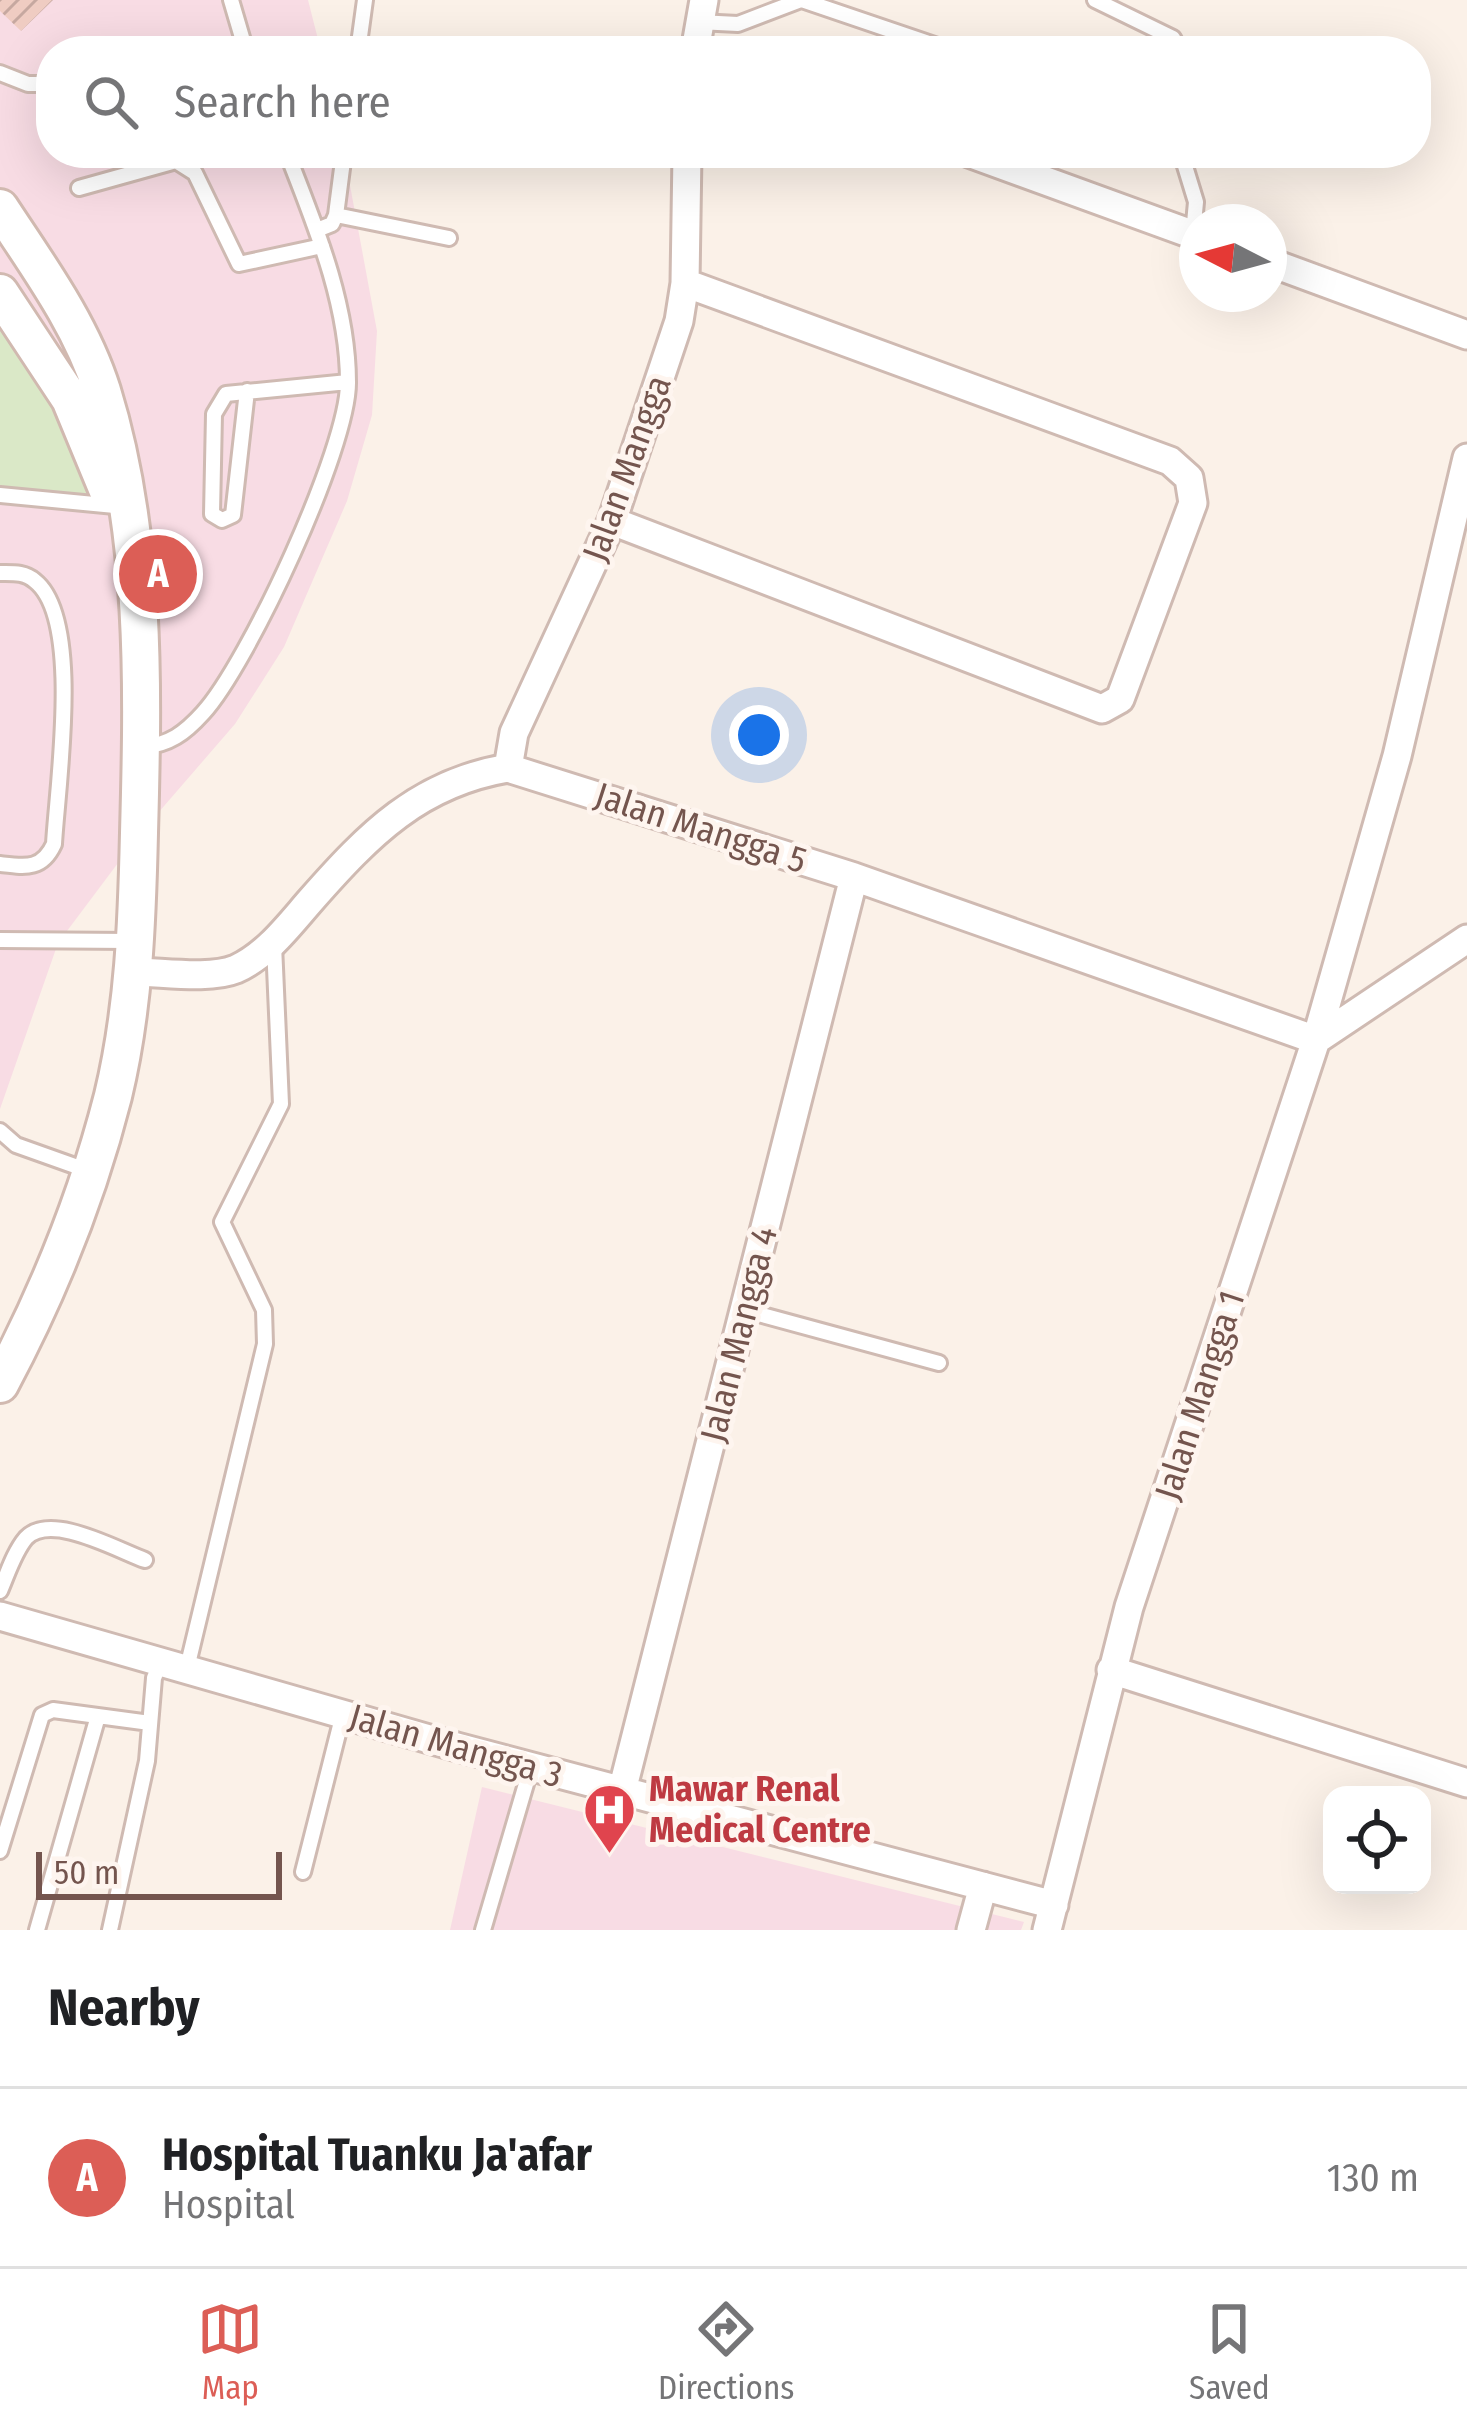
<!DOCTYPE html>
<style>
:root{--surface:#fff;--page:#f6f6f6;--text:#202124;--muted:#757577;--line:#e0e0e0;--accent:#dc5e56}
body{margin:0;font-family:"Fira Sans Condensed",sans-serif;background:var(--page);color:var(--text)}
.controls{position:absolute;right:36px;bottom:36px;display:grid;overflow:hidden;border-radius:24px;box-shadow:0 12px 48px #0002}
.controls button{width:108px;height:108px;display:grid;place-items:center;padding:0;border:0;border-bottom:3px solid var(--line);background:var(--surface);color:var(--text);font:60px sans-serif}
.compass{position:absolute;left:1179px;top:204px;width:108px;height:108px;border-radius:50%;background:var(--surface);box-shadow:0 12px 48px #0002;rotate:276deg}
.scale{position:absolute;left:36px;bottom:30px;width:246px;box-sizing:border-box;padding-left:12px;border:6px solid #74554e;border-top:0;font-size:33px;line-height:42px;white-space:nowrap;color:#74554e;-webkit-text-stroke:9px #fef5ef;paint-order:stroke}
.you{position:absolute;left:759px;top:735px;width:42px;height:42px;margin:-30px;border:9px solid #fff;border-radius:50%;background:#1a73e8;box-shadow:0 0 0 18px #1a73e833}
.badge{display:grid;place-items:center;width:78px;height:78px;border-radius:50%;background:var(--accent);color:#fff;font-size:39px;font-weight:700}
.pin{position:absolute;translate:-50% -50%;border:6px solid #fff;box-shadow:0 3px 12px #0006}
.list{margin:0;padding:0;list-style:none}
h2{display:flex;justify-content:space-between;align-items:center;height:156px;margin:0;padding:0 48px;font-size:51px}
h2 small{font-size:39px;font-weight:400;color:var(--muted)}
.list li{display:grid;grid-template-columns:78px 1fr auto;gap:36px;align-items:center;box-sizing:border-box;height:180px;padding:0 48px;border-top:3px solid var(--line)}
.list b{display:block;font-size:45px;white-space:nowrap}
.list p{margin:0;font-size:39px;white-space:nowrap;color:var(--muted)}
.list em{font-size:39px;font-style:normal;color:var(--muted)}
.icon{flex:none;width:66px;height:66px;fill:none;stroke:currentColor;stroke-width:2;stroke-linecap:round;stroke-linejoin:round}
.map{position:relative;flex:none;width:1467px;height:1930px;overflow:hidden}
.search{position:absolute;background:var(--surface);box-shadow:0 12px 48px #0002;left:36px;right:36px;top:36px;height:132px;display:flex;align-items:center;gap:30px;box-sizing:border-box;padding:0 42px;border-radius:48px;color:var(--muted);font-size:45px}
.sheet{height:336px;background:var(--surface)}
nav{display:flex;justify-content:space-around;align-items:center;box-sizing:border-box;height:168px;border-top:3px solid var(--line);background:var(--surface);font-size:33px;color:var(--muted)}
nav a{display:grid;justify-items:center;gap:6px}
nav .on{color:var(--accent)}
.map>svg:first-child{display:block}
.medical{fill:#f8dce4}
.park{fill:#dae8c7}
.building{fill:url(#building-hatch)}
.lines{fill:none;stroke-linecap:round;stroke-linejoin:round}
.lane-casing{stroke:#cfbab2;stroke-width:20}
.street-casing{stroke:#cfbab2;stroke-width:33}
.secondary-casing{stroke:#d1b9b0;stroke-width:42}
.lane{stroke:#fff;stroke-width:14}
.street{stroke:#fff;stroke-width:27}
.secondary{stroke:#fff;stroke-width:36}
.labels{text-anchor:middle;stroke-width:10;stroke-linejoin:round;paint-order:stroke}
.street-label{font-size:36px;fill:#74554e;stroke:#fef5ef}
.health-label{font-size:36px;font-weight:bold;fill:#be3a42;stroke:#fef5ef;text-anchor:start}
</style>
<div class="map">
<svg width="1467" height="1930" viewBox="0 0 1467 1930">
<defs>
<pattern id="building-hatch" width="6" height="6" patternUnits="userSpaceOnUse" patternTransform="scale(3)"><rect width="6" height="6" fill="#efccc2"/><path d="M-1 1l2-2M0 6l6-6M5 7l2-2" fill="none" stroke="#c6a8a0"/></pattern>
</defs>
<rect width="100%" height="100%" fill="#fbf1e8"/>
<path class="medical" d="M0,0H308L321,51H51V153H344L377,331L372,415L347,501L284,647L235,724L139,835L58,943L0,1109Z
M482,1787L1024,1922L1021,1930H450Z"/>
<path class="park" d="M0,280L112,504L0,492Z"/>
<path class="building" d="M0,0H53L21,31L0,11Z"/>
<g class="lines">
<defs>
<path id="lane" d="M231,0L246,51
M802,0L952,51
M1095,0L1173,38L1180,51
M698,22L738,24L801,0
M358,51L365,0
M0,73L28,84H51
M1181,153L1196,202L1193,234
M79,188L176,161L195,173L239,264L322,246
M336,215L449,238
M317,230L332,224L336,215L344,153
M247,391L233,515L222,520L212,514L214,414L226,394L348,382
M0,495L115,506
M0,573C13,573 25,572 35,581C83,619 57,787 54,844C42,870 26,867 0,864
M142,747C169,745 185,733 203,713C248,664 349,447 348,382C348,303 315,225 287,153
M0,940L131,941
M0,1131L16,1145L89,1171
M744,1310L939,1363
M0,1591C7,1575 14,1552 26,1538C51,1512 117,1550 145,1560
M187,1668L265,1344L264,1310L222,1222L281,1104L274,945
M0,1851L42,1715L53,1710L150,1723
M303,1872L343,1714
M37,1930L98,1716
M110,1930L147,1761L154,1678L161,1661
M483,1930L531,1767"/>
<path id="street" d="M695,51L704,0
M969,153L1197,236
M1269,262L1467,335
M612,521L1102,709L1120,699L1193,503L1189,478L1170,461L685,283
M508,768L514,733L612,521L679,321L685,283L687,153
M133,972C162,972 209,980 236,969C267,955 289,925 311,900C369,834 419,783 508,768L854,877L1316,1040
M1316,1040L1467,939
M0,1616L457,1747L1054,1905
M1111,1670L1467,1783
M622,1791L854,877
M971,1930L983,1886
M1047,1930L1129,1607L1316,1040L1397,756L1467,458"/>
<path id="secondary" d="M0,208C38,266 81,324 102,391C146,533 143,685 139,833C137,921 134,1009 113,1096C88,1194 48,1294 0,1384
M0,293L70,399L108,491"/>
</defs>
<use href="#lane" class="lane-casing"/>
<use href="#street" class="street-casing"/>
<use href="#secondary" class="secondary-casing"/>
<use href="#lane" class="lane"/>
<use href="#street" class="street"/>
<use href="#secondary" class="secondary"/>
</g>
<defs>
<symbol id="hospital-pin" viewBox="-11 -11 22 30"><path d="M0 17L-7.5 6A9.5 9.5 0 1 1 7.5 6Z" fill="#e0444e" stroke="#fef5ef"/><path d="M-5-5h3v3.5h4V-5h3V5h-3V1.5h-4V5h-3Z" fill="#fff"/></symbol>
</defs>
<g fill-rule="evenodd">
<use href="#hospital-pin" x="580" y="1780" width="59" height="81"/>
</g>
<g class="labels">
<g class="street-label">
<text transform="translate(626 468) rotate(-70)" y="13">Jalan Mangga</text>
<text transform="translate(701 827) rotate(18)" y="13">Jalan Mangga 5</text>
<text transform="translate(738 1334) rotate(-76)" y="13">Jalan Mangga 4</text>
<text transform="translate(1199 1395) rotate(-72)" y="13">Jalan Mangga 1</text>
<text transform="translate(456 1745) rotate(16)" y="13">Jalan Mangga 3</text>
</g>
<g class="health-label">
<text x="649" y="1801">Mawar Renal<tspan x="649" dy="41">Medical Centre</tspan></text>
</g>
</g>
</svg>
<div class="controls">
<button><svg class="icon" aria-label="locate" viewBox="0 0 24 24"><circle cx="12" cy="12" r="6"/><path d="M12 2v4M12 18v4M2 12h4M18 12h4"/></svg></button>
</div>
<svg class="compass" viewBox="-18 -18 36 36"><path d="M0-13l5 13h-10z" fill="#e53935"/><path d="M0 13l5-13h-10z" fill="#757577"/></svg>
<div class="scale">50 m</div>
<div class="you"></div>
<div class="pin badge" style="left:158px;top:574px">A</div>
<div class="search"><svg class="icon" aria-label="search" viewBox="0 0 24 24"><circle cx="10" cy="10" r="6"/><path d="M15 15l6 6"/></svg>Search here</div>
</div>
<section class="sheet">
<h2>Nearby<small></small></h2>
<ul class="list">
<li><span class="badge">A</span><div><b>Hospital Tuanku Ja'afar</b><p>Hospital</p></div><em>130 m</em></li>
</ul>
</section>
<nav>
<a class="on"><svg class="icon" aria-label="map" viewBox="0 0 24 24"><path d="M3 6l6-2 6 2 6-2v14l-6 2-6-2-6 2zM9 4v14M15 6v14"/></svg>Map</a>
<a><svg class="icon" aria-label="directions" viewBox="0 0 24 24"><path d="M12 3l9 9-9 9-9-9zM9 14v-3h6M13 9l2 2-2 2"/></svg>Directions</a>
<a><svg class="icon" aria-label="saved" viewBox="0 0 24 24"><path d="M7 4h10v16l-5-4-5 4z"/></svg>Saved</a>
</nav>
